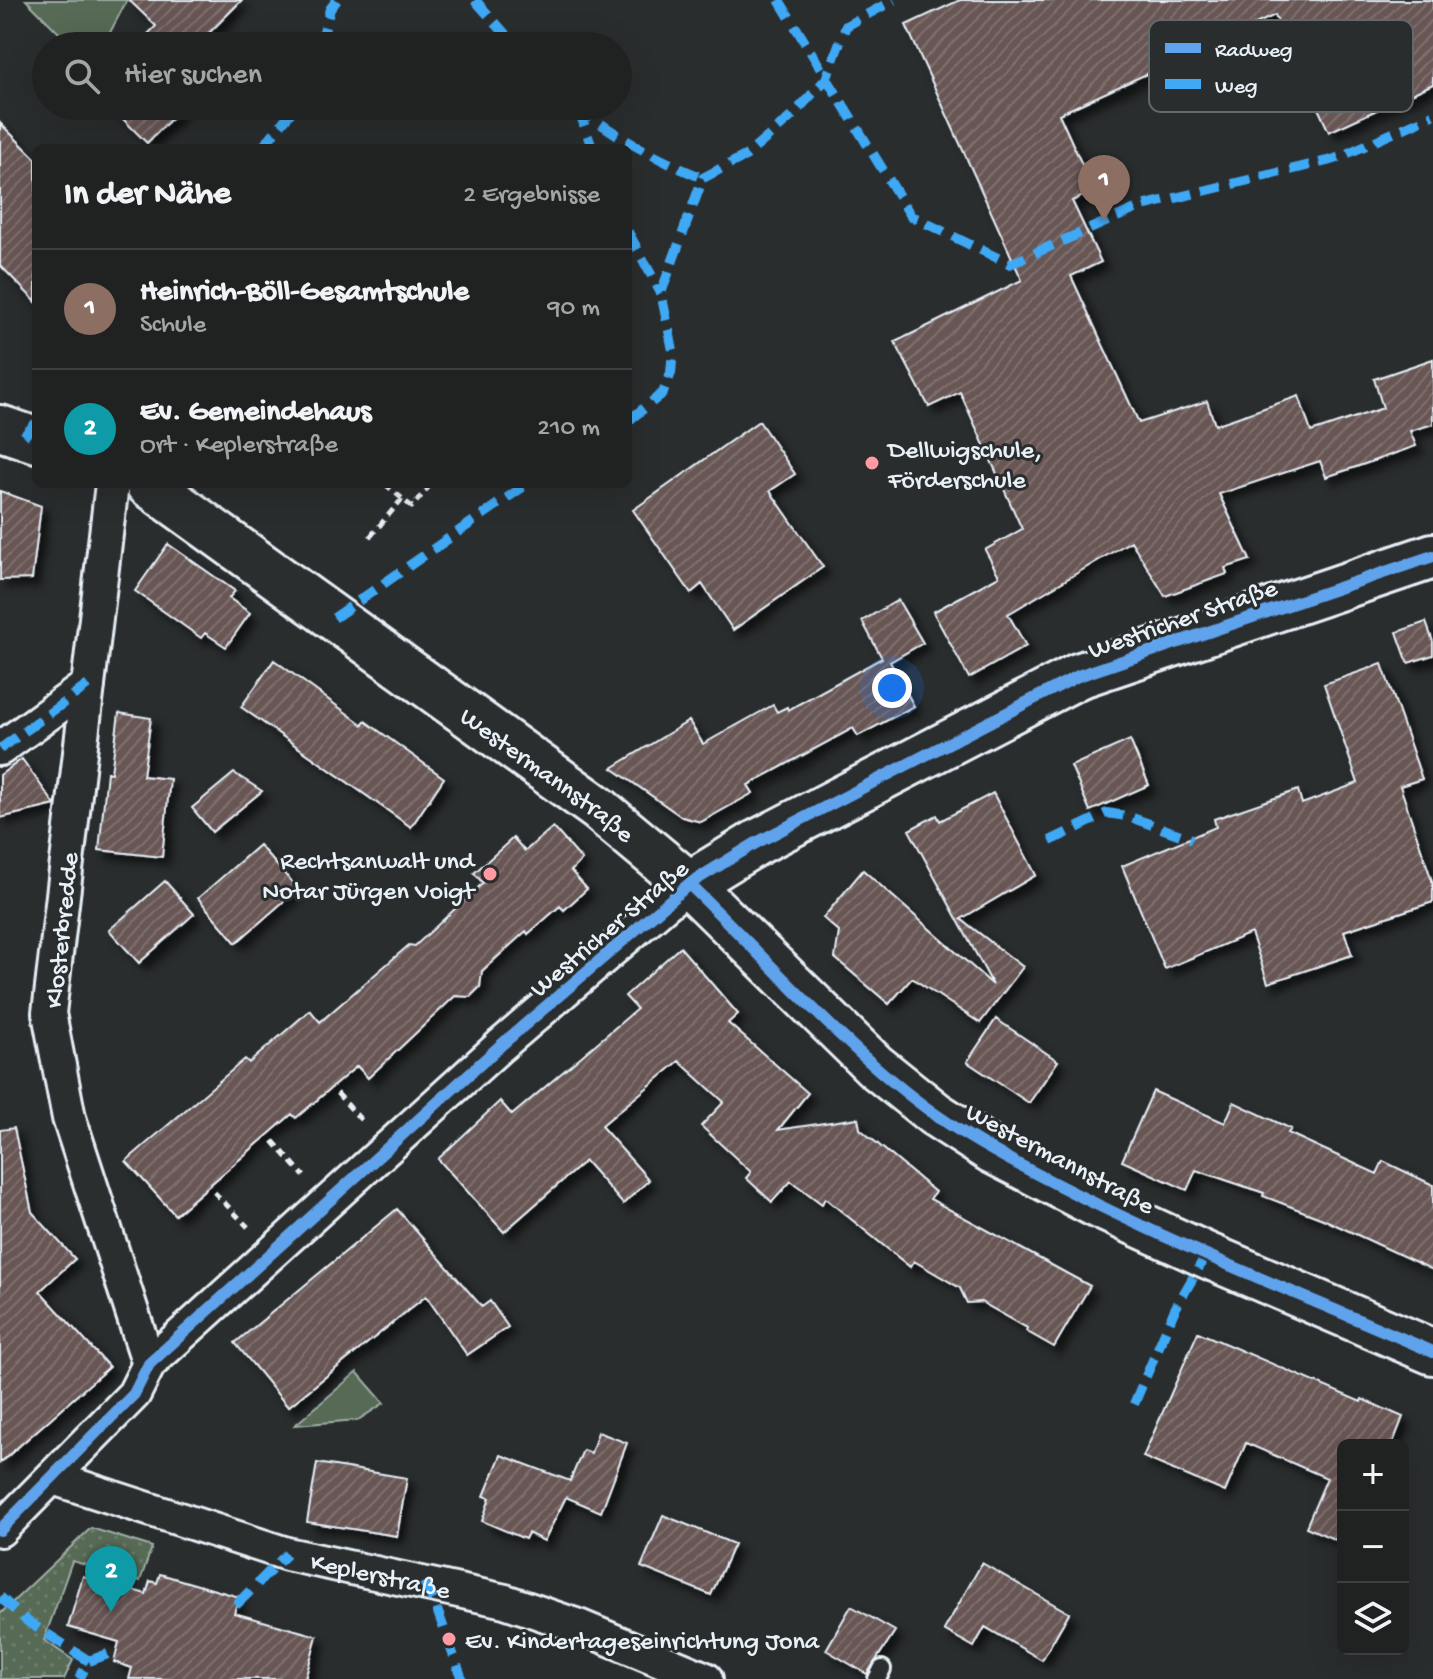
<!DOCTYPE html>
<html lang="de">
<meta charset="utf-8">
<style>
:root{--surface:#202222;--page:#2d2f2f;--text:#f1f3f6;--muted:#a2a4a5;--line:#3d3f40;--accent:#1a73e8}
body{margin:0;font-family:"Gochi Hand",sans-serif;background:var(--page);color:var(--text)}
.controls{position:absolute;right:24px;bottom:24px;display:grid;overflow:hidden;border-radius:12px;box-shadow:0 8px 32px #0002}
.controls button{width:72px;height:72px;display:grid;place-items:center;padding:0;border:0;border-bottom:2px solid var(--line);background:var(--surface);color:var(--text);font:40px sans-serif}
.you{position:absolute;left:892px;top:688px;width:28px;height:28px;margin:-20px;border:6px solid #fff;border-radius:50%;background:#1a73e8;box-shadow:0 0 0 12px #1a73e833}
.badge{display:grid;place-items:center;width:52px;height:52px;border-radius:50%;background:var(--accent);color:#fff;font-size:26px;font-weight:700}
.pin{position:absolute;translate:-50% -66px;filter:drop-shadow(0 2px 4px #0008)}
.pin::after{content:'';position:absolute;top:42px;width:28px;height:24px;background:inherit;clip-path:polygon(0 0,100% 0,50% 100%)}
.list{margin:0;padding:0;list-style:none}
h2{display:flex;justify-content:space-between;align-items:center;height:104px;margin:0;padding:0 32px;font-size:34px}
h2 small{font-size:26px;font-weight:400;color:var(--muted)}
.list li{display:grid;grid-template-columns:52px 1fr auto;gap:24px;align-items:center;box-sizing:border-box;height:120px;padding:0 32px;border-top:2px solid var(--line)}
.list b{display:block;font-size:30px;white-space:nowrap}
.list p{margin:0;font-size:26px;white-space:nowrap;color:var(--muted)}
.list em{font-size:26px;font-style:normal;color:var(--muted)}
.icon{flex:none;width:44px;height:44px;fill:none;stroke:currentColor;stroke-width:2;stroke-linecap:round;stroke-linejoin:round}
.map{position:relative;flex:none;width:1433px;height:1679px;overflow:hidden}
.search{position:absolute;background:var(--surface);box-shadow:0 8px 32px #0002;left:32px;top:32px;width:600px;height:88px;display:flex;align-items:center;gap:20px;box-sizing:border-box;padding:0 28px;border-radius:44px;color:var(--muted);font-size:30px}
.panel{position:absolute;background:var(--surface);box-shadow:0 8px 32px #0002;left:32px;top:144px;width:600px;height:344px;border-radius:12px}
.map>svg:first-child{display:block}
.grass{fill:url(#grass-dots);stroke:#9faea6;stroke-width:2}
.green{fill:#566a54;stroke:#9faea6;stroke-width:2}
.building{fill:url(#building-hatch);stroke:#e8f1f8;stroke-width:2;filter:url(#shadow)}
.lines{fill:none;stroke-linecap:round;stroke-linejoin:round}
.lane-casing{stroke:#e8f1f8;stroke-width:22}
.street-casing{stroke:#e8f1f8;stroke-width:38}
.secondary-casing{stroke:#e8f1f8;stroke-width:50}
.path{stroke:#e8f1f8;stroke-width:5;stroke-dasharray:8 6;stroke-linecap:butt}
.lane{stroke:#2a2d2e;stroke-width:16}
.street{stroke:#2a2d2e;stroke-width:32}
.secondary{stroke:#2a2d2e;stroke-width:44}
.quiet{stroke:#3fa9f5;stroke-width:10;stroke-dasharray:20 10;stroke-linecap:butt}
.cycleway-casing{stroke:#2a2d2e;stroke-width:17}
.cycleway{stroke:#60a3ed;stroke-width:12}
.poi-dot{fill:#ff9aa2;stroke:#2a2d2e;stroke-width:3}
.labels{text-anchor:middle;stroke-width:6;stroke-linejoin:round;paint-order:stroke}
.poi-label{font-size:26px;fill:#e8f1f8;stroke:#2a2d2e;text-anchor:start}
.street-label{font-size:26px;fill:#e8f1f8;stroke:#2a2d2e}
.key{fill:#2a2d2e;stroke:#63686b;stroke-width:2}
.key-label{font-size:22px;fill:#e8f1f8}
</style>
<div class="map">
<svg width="1433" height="1679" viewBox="0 0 1433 1679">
<defs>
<pattern id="grass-dots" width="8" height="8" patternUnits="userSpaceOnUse" patternTransform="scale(2)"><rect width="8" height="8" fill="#566a54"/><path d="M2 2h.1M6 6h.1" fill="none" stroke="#6e806d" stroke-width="1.8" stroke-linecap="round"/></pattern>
<pattern id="building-hatch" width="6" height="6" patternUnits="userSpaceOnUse" patternTransform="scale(2)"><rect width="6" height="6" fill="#685655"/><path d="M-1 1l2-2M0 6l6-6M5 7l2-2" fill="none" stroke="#7e6f6e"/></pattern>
<filter id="shadow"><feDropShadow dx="7" dy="7" stdDeviation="4" flood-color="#0009"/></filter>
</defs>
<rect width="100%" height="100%" fill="#2a2d2e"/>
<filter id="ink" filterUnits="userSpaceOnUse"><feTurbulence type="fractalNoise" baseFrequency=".0125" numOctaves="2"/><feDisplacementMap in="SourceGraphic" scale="16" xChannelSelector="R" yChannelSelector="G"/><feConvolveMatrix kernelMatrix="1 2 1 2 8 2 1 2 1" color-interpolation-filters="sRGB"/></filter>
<g filter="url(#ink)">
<path class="grass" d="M91,1528L152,1547L140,1581L72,1561L44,1640L73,1660L64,1679H0V1614Z"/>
<path class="green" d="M26,0H127L103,46H72Z
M357,1372L384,1403L358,1420L295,1425Z"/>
<path class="building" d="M129,0H242L196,46H136L156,26Z
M960,0H1433V84L1329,132L1275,15L1059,114L1094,191L1072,201L1101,262L1071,276L1139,423L1207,401L1215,425L1299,396L1311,432L1383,408L1374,379L1433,359V424L1410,431L1416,446L1356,467L1326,477L1320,461L1219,494L1250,560L1225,568L1227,574L1165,596L1131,541L1008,614L1026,646L969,678L933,612L999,576L985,550L1022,529L960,392L929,407L895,342L1022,280L906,25Z
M110,106H184L147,143Z
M0,123L36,159V302L0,265Z
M759,421L795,474L770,491L823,567L733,630L702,584L691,593L633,510Z
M0,491L41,506L32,579L0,580Z
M168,544L235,591L229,598L250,613L226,647L205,633L201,638L135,591Z
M898,600L923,643L890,662L914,706L858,736L853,728L748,785L753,793L701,822L682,817L612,768L689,721L703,744L773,705L777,712L787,707L788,710L882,658L862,621Z
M1426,622L1433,642V655L1408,663L1397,632Z
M274,660L363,725L365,721L444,778L411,827L241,707Z
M1382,664L1422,779L1400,786L1433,884V902L1344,931L1352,955L1268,983L1251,933L1165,969L1122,866L1216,827L1214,819L1298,790L1302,804L1358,783L1324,684Z
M119,713L151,718L143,776L170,779L162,857L99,850L107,772L111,773Z
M1130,740L1149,785L1090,811L1071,766Z
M22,759L55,805L0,818V775Z
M234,773L262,791L212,832L192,808Z
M993,793L1036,875L961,919L1023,967L980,1023L912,978L889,1004L835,958L839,932L823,918L863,870L993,985L909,830L937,815L940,821Z
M553,827L582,860L571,871L587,889L564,910L560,906L528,934L526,931L482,971L480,987L470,997L455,996L368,1078L357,1066L296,1118L292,1114L175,1215L126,1161L245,1059L249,1063L310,1010L320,1022L409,945L415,946L483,883L474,873L513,838L525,851Z
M259,845L298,889L236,943L198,898Z
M165,881L194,914L139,963L109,930Z
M680,947L738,1014L728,1023L808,1093L778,1130L858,1118L860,1129L935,1192L930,1199L1090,1286L1054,1347L1026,1331L1027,1328L981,1302L967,1303L960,1288L914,1261L910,1267L825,1198L822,1204L791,1181L772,1202L746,1178L751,1172L701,1126L724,1102L679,1061L601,1126L649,1180L623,1204L585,1161L504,1232L438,1159L500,1101L512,1115L637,1009L625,996Z
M996,1019L1058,1061L1029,1103L967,1062Z
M1153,1091L1225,1123L1234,1102L1291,1129L1288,1133L1377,1174L1383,1161L1433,1185V1270L1323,1219L1263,1196L1264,1193L1196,1170L1187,1190L1122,1161Z
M14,1128L32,1212L75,1259L40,1291L109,1367L0,1463V1130Z
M397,1209L482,1307L490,1301L508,1327L467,1355L426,1296L288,1407L235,1343Z
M1198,1332L1361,1402L1362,1399L1403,1417L1392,1445H1343V1543L1306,1527L1327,1478L1246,1443L1225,1492L1143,1457Z
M598,1432L627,1443L601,1512L566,1497L544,1541L528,1533L525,1539L482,1521L490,1498L484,1496L501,1455L570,1481L583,1450L591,1453Z
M317,1463L407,1478L397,1536L307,1522Z
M663,1515L734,1544L711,1595L641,1567Z
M982,1563L1069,1613L1042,1660L985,1627L974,1647L944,1630Z
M160,1574L239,1597L234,1613L317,1636L305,1679H129L132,1668L114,1662L119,1642L68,1627L83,1576L146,1594L150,1581L157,1583Z
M851,1606L895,1631L867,1674L826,1650Z"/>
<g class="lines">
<defs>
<path id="lane" d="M877,1679L882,1669"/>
<g id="street">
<path d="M112,484L49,1013L69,1118L149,1364"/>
<path d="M0,749L88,685"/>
<path id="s1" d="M53,1478L287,1554L505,1601L581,1627L706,1679"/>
<path d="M0,1530L134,1394L149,1364L500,1046L689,884"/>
</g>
<g id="secondary">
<path d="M0,428L36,440"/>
<path id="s2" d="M148,484L599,809L689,884L875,1066L935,1114L991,1150L1097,1205L1206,1255L1433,1352"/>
<path d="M689,884L756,843L1078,676L1433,556"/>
</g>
</defs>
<use href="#lane" class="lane-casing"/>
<use href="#street" class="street-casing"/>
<use href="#secondary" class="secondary-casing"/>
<path class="path" d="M385,484L412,507L431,484
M370,537L402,499
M337,1093L362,1121
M273,1141L304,1176
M214,1192L248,1227"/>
<use href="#lane" class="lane"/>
<use href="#street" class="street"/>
<use href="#secondary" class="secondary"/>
<path class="quiet" d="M475,0L516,46
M779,0L911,216L1010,264L1142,206L1335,159L1433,115
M320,46L330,9L337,0
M577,106C615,136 657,160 703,178
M578,107L592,148
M262,148L296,106
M628,232L661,293
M628,421L663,393L671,373L673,350L661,293L703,178L747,155L792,116L826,79L846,26L894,0
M24,436L36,423
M334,618L527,484
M0,749L88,685
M1050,841L1107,813L1127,816L1192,839
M1134,1404L1175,1309L1206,1255
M424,1582L435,1604L462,1679
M0,1597L27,1621L89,1661L79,1679
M236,1605L287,1554
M89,1661L116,1651"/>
<defs>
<path id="cycleway" d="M689,884C768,960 847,1052 936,1115C976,1143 1019,1165 1062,1187C1183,1249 1309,1298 1433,1352
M0,1530L134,1394L149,1364L500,1046L689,884L756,843L1078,676L1433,556"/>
</defs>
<use href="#cycleway" class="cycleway-casing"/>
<use href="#cycleway" class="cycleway"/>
</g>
</g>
<g class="poi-dot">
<circle cx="872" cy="463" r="8"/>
<circle cx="490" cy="874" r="8"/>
<circle cx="449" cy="1639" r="8"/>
</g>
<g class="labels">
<g class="poi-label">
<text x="888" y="457">Dellwigschule,<tspan x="888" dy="30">Förderschule</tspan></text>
<text x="474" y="868" text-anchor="end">Rechtsanwalt und<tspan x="474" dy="30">Notar Jürgen Voigt</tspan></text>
<text x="465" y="1648">Ev. Kindertageseinrichtung Jona</text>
</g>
<g class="street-label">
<text transform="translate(1182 617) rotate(-19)" y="9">Westricher Straße</text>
<text dy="9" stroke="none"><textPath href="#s2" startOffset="494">Westermannstraße</textPath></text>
<text transform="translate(608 927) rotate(-40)" y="9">Westricher Straße</text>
<text transform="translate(60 930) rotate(-84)" y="9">Klosterbredde</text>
<text transform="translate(1061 1157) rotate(28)" y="9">Westermannstraße</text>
<text dy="9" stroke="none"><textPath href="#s1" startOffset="342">Keplerstraße</textPath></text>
</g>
</g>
<rect x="1149" y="20" width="264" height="92" rx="12" class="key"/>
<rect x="1165" y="43" width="36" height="10" fill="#60a3ed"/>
<rect x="1165" y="79" width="36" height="10" fill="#3fa9f5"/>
<g class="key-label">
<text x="1215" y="56">Radweg</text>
<text x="1215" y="92">Weg</text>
</g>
</svg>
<div class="controls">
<button>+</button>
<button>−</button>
<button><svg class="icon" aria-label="layers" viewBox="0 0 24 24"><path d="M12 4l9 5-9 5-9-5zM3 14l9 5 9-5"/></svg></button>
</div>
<div class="you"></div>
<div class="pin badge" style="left:1104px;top:221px;background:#8d6e63">1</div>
<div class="pin badge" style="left:111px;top:1612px;background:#0f9aa8">2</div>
<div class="search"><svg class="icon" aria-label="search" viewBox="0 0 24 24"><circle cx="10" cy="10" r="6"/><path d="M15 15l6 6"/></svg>Hier suchen</div>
<section class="panel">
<h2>In der Nähe<small>2 Ergebnisse</small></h2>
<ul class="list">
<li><span class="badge" style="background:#8d6e63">1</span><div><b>Heinrich-Böll-Gesamtschule</b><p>Schule</p></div><em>90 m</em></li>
<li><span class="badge" style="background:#0f9aa8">2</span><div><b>Ev. Gemeindehaus</b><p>Ort · Keplerstraße</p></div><em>210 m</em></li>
</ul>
</section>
</div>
